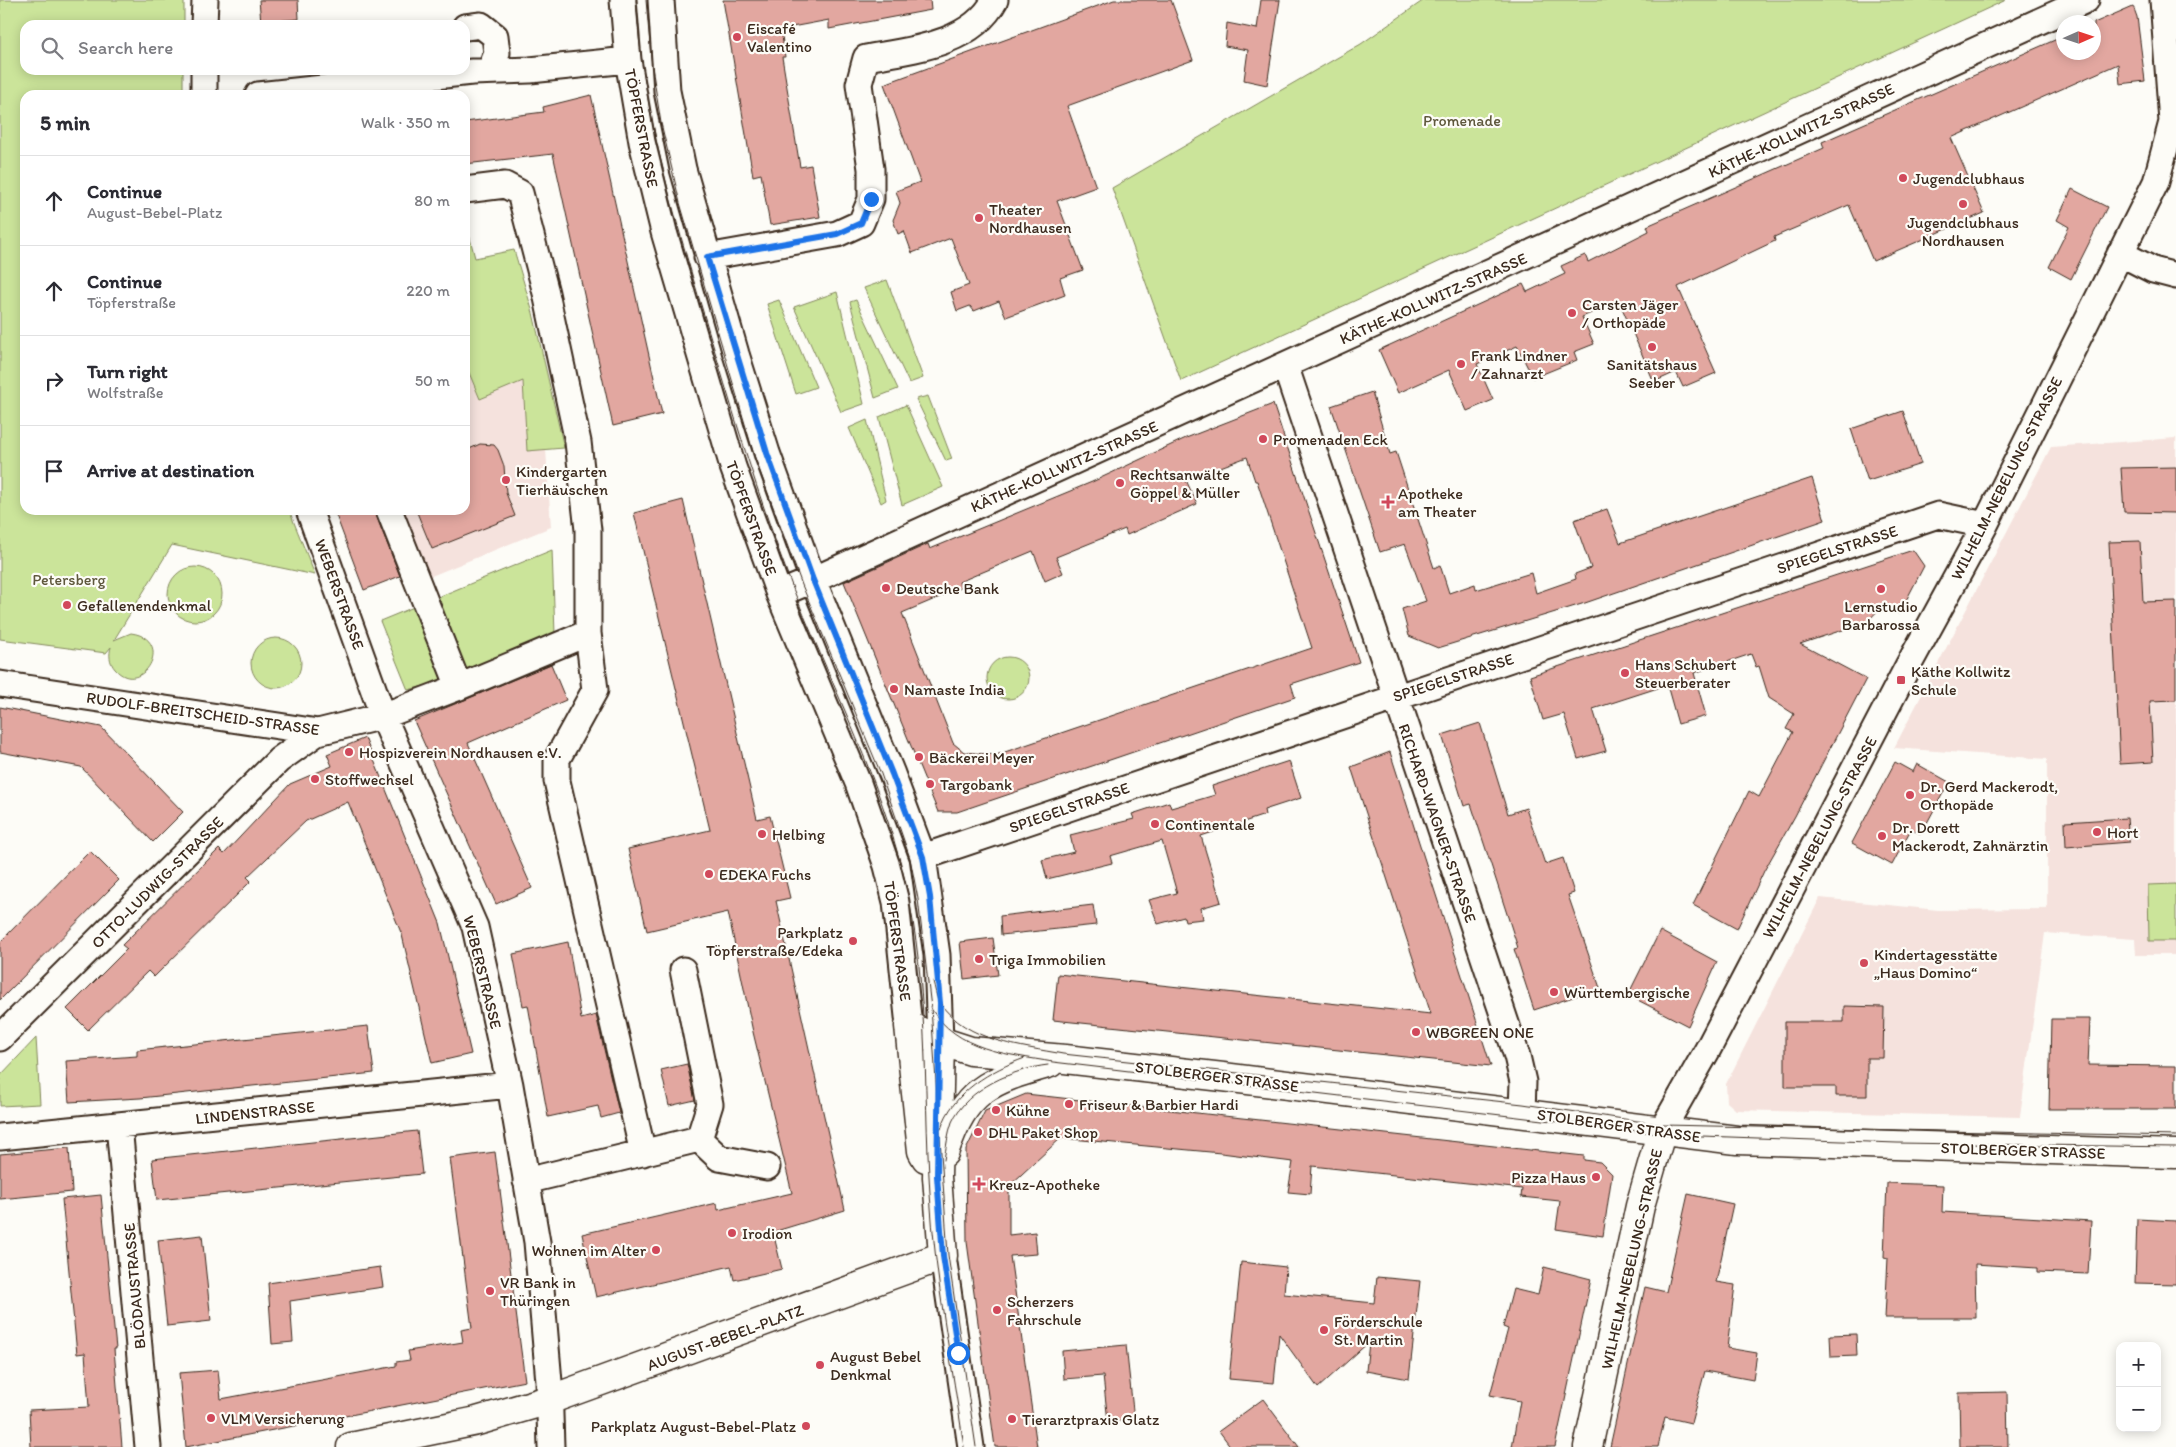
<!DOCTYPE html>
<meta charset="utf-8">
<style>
:root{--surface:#fff;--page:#f2f2f3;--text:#2b2b33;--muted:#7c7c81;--line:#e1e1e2}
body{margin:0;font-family:Itim,sans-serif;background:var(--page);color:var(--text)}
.controls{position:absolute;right:15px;bottom:15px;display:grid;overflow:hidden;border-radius:10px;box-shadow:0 2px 12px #0003}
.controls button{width:45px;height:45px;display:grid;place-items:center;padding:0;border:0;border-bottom:1px solid var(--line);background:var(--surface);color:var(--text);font:25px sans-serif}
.compass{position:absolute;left:2056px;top:15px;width:45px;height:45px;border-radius:50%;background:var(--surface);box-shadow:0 2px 12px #0003;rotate:87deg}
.stop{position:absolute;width:15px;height:15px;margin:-11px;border:4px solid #1a73e8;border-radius:50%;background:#fff}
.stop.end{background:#1a73e8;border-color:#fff;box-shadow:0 1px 5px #0008}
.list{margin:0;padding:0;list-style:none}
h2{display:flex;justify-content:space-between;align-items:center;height:65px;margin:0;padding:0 20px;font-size:21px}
h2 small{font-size:16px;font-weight:400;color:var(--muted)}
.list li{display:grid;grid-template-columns:32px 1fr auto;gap:15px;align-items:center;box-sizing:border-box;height:90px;padding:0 20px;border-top:1px solid var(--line)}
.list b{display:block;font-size:19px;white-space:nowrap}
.list p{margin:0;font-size:16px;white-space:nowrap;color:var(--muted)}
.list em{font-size:16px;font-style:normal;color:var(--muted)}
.icon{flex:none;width:28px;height:28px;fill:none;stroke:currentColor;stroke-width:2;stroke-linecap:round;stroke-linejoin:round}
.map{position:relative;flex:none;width:2176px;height:1447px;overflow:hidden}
.search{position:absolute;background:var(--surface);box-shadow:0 2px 12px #0003;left:20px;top:20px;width:450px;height:55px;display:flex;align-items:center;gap:12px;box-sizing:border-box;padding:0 18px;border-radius:15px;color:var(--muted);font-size:19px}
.panel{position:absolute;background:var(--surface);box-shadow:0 2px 12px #0003;left:20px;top:90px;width:450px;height:425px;border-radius:15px}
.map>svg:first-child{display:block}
.built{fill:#f5e2dd}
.green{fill:#cbe49a;stroke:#83875c}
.building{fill:#e2a7a0;stroke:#3b2a1e;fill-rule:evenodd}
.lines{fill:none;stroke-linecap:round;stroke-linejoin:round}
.street-casing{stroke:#3b2a1e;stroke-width:29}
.secondary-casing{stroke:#3b2a1e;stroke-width:31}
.street{stroke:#fdfcf7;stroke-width:25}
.secondary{stroke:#fdfcf7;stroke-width:28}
.tram{stroke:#3b2a1e;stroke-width:1}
.route{stroke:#1a73e8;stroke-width:6}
.poi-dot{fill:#d1495b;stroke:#fdfcf7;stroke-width:2}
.labels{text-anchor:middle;stroke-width:4.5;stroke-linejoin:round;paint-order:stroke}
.poi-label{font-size:16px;fill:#3b2a1e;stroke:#fdfcf7;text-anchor:start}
.park-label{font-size:16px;fill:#5f583d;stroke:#fdfcf7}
.street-label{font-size:16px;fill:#3b2a1e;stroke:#fdfcf7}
</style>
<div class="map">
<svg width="2176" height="1447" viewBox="0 0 2176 1447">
<rect width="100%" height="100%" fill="#fdfcf7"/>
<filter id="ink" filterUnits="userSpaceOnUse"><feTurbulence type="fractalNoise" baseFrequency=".02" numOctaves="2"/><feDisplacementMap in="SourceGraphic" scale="10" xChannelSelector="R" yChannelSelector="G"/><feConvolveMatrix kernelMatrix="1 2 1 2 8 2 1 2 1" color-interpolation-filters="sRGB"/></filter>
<g filter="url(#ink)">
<path class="built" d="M467,367L523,381L527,450L546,449L551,527L429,577L402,510H465Z
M2176,438V955H2136L2135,939L2045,933L2020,1117L1736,1110L1727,1102L1726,1084L1820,898L1938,910L2047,909V759L1894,748L2051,447Z"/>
<path class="green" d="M0,0H184V25H25V70H183V95H25V510H289L315,575L172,545L114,640L131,633C177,639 141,699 115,669C109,662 109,654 111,647L106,653L0,639Z
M1424,0H2006L1181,381L1112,188L1361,44Z
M465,219L475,258L514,250L533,313L564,448L527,451L523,381L480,399L467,368H465Z
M887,280L923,378L909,383L864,288Z
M837,292L864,404L841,412L794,307Z
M779,300L816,387L796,394L767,304Z
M856,300L898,389L875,398L850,302Z
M928,396L952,459L946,461L916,399Z
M906,405L943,487L902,505L879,417Z
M867,420L886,500L881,503L849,428Z
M552,550L555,634L444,681L408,690L380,621Z
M168 594a27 27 0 1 1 54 0a27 27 0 1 1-54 0Z
M251 663a25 25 0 1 1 50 0a25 25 0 1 1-50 0Z
M987 678a21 21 0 1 1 42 0a21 21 0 1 1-42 0Z
M2176,884V941H2149L2148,885Z
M36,1038L40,1104L0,1106V1076Z"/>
<path class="building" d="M259,0H298L299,19L261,22Z
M723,0H930L931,10L829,29V20L781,29L785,57H782L800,167L811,165L820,217L770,225L761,174L753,176Z
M1114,0H1171L1193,60L1067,106L1096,187L1057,201L1083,270L1060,278L1065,295L1006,317L999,301L974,311L970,306L957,311L951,292L969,285L951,238L912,253L904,231L898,234L893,220L900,203L896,191L920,182L884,84Z
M1261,0H1280L1267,85L1244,80L1248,50L1225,46L1227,23L1257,29Z
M2133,6L2137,17L2145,81L2120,84L2118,64L1951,138L1984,213L1873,261L1849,205L1774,237L1775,241L1678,287L1716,373L1683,387L1676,372L1654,382L1619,301L1582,317L1594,344L1574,352L1577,360L1533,378L1517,346L1477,364L1493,400L1467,411L1449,370L1398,393L1379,350L1523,284L1527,292L1565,274L1561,266L1585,255L1588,262L1649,231L1647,226L1824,148L1822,142L2064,36V52H2094V23Z
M591,95L662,414L613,426L553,154L465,164V122L544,112L543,107Z
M2072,189L2107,207L2071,279L2049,267L2069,227L2057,220Z
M1372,392L1390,454L1396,452L1434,568L1440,565L1449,593L1475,584L1476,590L1531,573L1536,593L1576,579L1575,574L1591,568L1574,520L1607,509L1620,543L1812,478L1825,520L1585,603L1438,648L1409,636L1402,609L1426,601L1405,544L1380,552L1331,406Z
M1273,404L1359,662L1291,684L1295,697L957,812H938L844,582L928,544L930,549L1092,482L1186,438ZM1247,457L1255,481H1257L1312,648L996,755L964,752L953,743L902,613L961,588L959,582L1033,551L1045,581L1063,573L1056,557L1125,529L1127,535L1197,504L1186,480Z
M1903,411L1921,464L1868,481L1851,429Z
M480,444L494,445L498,450L504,466L506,493L515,516L432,549L416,510H465V451Z
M2176,467V513L2124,512L2121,468Z
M683,500L757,819L770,816L790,898L776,901L845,1210L773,1232L782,1269L734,1280L731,1266L596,1297L582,1234L717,1203L718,1210L792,1193L753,1032L728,912L647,931L628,849L710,830L634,513Z
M334,510H374L400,576L364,590Z
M2140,541L2143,602L2176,601V700L2150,701L2153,762L2120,764L2109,542Z
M1913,550L1924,566L1899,614L1883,605L1867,622L1800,644L1866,679L1795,816L1764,871L1737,929L1693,905L1749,791L1759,797L1793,732L1786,729L1794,714L1769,698L1759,666L1756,667L1751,654L1694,673L1706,716L1678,724L1667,685L1593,709L1606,751L1578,759L1564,714L1543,720L1530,676Z
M551,664L566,700L468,743L532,888L496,904L414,721Z
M0,707L101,727L183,812L153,842L81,767L0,752Z
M1480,723L1508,814L1526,808L1545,864L1563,858L1574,893L1568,895L1600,988L1534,1010L1514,949L1518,948L1496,880L1471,804L1464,806L1442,735Z
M365,738L440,923L471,1054L432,1063L402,935L348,802L306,821L247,877L251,881L154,977L148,971L88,1030L67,1009L127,949L122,945L219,849L224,854L290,784L332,766L327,754Z
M1390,752L1491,1066L1053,1020L1058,974L1431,1014L1351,767Z
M1289,761L1301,798L1264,810L1265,815L1201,836L1221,902L1201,908L1203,919L1185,921L1184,917L1158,924L1149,900L1177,893L1162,841L1110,856L1112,863L1047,879L1042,860L1074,852L1070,835L1134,819L1132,814L1169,802L1171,808L1215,795L1212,786Z
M1895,762L1913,772L1917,764L1949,782L1921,834L1911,829L1892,865L1852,843Z
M2127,818L2129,842L2066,847L2065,822Z
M90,851L119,880L0,1000V942Z
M1093,905L1096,925L1001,935L1000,916Z
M1660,931L1717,962L1688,1026L1628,995Z
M993,938L998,975L964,979L960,942Z
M568,942L581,1019L596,1015L619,1113L601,1118L598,1106L548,1117L528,1005L523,1006L513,954Z
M1844,1006L1884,1007L1883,1058H1867V1096H1836V1087H1785V1022H1844Z
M2051,1019H2090L2088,1065L2176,1066V1109H2049Z
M368,1026L374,1073L140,1098L69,1102L66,1061L137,1056V1050Z
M687,1064L695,1100L669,1106L661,1070Z
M1026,1094L1584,1156V1160L1600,1162L1612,1174L1603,1236L1556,1229L1560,1201L1521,1197L1522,1189L1312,1166L1310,1194L1288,1192L1293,1162L1221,1153L1061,1138L1009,1186V1235L1035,1232L1037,1254L1010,1256L1037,1447H995L967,1242L966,1150L985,1111Z
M417,1131L422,1174L157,1200L152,1159Z
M69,1148L72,1192L0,1199V1154Z
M495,1152L525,1381L186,1447L179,1373L218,1370L221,1399L396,1366V1362L410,1360L408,1351L463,1342L461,1330L472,1328L450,1158Z
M1887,1183L1943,1185L1942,1212L2091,1221L2088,1274L2037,1272V1268L1975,1264L1976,1318H1885L1888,1258L1884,1257Z
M1688,1194L1733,1204L1716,1282L1735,1285L1727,1348L1757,1353L1753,1380L1705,1371L1691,1423L1665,1417L1658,1447H1610L1645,1287L1666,1292Z
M101,1195L116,1349H114L122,1447H31L29,1410L89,1407L85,1353L77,1354L62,1199Z
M2137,1219L2176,1221V1284L2135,1283Z
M202,1235L211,1321L167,1326L158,1240Z
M1241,1262L1286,1267L1284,1294L1374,1303L1377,1277L1420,1281L1409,1379L1366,1371L1369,1342L1318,1388L1279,1334L1274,1383L1229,1379Z
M380,1267L383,1287L290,1301L293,1342L272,1344L268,1283Z
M1544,1267L1591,1279L1555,1447H1512L1520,1401L1490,1395L1508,1329L1503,1327L1513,1289L1538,1295Z
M1856,1334L1857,1356L1831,1357L1830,1335Z
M1126,1345L1134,1420L1108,1422L1103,1376L1064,1379L1062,1351Z
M2007,1392L2008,1447H1960L1959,1393Z
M1263,1399L1299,1447H1231L1219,1431Z"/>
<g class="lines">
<defs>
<path id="street" d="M623,0L628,60L642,142L664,232L733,467L779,594L858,783L887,866L896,902L909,1026
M661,0L667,91L683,169L736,354L767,453L813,580L892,774L923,857L937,955L940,1041
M204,25L205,0
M465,27L481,25L495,36L497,53L490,71
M204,70V95
M258,95L472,72L530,70L628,60
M465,190L505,185L520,193L546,293L578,442L588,530V633L595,690L557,759V781L643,1153
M2120,253L2153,270L2176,276
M707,257L837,234L861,223L871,199V169L859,84L866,58C910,50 971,45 995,0
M1285,365L1517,1056L1523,1082L1522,1112
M309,510L383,716L475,927L510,1085L537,1242L549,1382L551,1447
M389,510L459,687
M779,594L813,580L2086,0
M0,684L318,732L383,716L459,687L588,633
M923,857L1938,515L1985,525
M683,970L710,1104L699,1139
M0,1038L279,760L318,732
M119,1125L148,1447
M1662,1130L1708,1049L1908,666L1985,525L2156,182L2172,122L2163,0
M0,1137L510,1085
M699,1139L719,1158L767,1167
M526,1181L699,1139
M943,1256L971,1447"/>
<path id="secondary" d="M909,1026L940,1041L971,1051L1065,1059L1223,1077L1737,1140L2176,1154
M909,1026L922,1151L926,1158
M944,1153C965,1089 988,1081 1050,1063
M351,1447L477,1421L549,1400L943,1256L937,1177L940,1041
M1588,1447L1640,1206L1662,1130"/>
</defs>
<use href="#street" class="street-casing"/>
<use href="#secondary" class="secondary-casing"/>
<use href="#street" class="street"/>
<use href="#secondary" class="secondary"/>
<path class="tram" d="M636,0C642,108 673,212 704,315C731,406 758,497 792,586C828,677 873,764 899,858C930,967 923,1082 930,1194C935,1279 952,1363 964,1447
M646,0L652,67L661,123L680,203L755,458L802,585L881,774L910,858L918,899L931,1008L948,1255L976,1447
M933,981C935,988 936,997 940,1003C967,1042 1021,1046 1063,1054L1523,1104L1664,1125L2176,1136
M930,1007C957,1051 1007,1054 1053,1062L1636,1131L1674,1135L1897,1143L2176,1147
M941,1129C952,1092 991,1070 1025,1058
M944,1160C946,1148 948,1133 952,1122C967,1088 1014,1069 1048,1065"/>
</g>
</g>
<g class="lines" filter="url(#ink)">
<path class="route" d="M871,199L861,223L837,234L707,257L767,453L813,580L892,774L923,857L930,897L940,1003L937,1176L943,1256L958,1353"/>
</g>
<g class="poi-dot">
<circle cx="737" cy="37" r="5"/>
<circle cx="1903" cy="178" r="5"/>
<circle cx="1963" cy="204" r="5"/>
<circle cx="979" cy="218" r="5"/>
<circle cx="1572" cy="313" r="5"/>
<circle cx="1652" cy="347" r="5"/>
<circle cx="1461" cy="364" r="5"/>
<circle cx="1263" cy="439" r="5"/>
<circle cx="506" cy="480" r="5"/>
<circle cx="1120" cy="483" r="5"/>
<path d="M1385.5 494.5h5v5h5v5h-5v5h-5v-5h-5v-5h5z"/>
<circle cx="886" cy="588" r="5"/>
<circle cx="1881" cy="589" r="5"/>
<circle cx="67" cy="605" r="5"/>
<circle cx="1625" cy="673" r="5"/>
<rect x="1896" y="675" width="10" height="10" rx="2.5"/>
<circle cx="894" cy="689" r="5"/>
<circle cx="349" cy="752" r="5"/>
<circle cx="919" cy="757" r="5"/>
<circle cx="315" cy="779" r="5"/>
<circle cx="930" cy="784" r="5"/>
<circle cx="1910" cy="795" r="5"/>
<circle cx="1155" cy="824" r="5"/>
<circle cx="2097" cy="832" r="5"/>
<circle cx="762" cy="834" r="5"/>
<circle cx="1882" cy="836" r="5"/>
<circle cx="709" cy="874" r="5"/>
<circle cx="853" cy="941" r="5"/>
<circle cx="979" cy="959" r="5"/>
<circle cx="1864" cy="963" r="5"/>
<circle cx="1554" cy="992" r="5"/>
<circle cx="1416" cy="1032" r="5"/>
<circle cx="1069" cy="1104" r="5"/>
<circle cx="996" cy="1110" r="5"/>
<circle cx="978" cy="1132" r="5"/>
<circle cx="1596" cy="1177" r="5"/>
<path d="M976.5 1176.5h5v5h5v5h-5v5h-5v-5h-5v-5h5z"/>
<circle cx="732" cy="1233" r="5"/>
<circle cx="656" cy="1250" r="5"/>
<circle cx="490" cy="1291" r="5"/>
<circle cx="997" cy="1310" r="5"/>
<circle cx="1324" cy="1330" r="5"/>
<circle cx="820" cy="1365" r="5"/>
<circle cx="211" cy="1418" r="5"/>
<circle cx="1012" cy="1419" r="5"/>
<circle cx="806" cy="1426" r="5"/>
</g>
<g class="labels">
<g class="poi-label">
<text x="747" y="34">Eiscafé<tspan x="747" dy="18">Valentino</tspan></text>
<text x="1913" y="184">Jugendclubhaus</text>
<text x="989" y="215">Theater<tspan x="989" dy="18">Nordhausen</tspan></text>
<text x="1963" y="228" text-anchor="middle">Jugendclubhaus<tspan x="1963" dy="18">Nordhausen</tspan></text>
<text x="1582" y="310">Carsten Jäger<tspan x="1582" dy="18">/ Orthopäde</tspan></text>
<text x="1471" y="361">Frank Lindner<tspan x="1471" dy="18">/ Zahnarzt</tspan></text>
<text x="1652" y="370" text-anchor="middle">Sanitätshaus<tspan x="1652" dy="18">Seeber</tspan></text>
<text x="1273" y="445">Promenaden Eck</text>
<text x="516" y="477">Kindergarten<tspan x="516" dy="18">Tierhäuschen</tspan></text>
<text x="1130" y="480">Rechtsanwälte<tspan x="1130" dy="18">Göppel &amp; Müller</tspan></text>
<text x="1398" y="499">Apotheke<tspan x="1398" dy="18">am Theater</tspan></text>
<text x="896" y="594">Deutsche Bank</text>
<text x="77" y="611">Gefallenendenkmal</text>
<text x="1881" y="612" text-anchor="middle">Lernstudio<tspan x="1881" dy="18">Barbarossa</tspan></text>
<text x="1635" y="670">Hans Schubert<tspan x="1635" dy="18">Steuerberater</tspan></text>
<text x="1911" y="677">Käthe Kollwitz<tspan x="1911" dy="18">Schule</tspan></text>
<text x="904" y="695">Namaste India</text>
<text x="359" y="758">Hospizverein Nordhausen e.V.</text>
<text x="929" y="763">Bäckerei Meyer</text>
<text x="325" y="785">Stoffwechsel</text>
<text x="940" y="790">Targobank</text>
<text x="1920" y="792">Dr. Gerd Mackerodt,<tspan x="1920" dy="18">Orthopäde</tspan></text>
<text x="1165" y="830">Continentale</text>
<text x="1892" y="833">Dr. Dorett<tspan x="1892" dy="18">Mackerodt, Zahnärztin</tspan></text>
<text x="2107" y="838">Hort</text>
<text x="772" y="840">Helbing</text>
<text x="719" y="880">EDEKA Fuchs</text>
<text x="843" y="938" text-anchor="end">Parkplatz<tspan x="843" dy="18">Töpferstraße/Edeka</tspan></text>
<text x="1874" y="960">Kindertagesstätte<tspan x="1874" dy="18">„Haus Domino“</tspan></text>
<text x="989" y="965">Triga Immobilien</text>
<text x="1564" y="998">Württembergische</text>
<text x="1426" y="1038">WBGREEN ONE</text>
<text x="1079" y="1110">Friseur &amp; Barbier Hardi</text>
<text x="1006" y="1116">Kühne</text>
<text x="988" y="1138">DHL Paket Shop</text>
<text x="1586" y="1183" text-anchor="end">Pizza Haus</text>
<text x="989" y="1190">Kreuz-Apotheke</text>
<text x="742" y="1239">Irodion</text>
<text x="646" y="1256" text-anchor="end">Wohnen im Alter</text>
<text x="500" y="1288">VR Bank in<tspan x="500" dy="18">Thüringen</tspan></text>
<text x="1007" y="1307">Scherzers<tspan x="1007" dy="18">Fahrschule</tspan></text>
<text x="1334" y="1327">Förderschule<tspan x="1334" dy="18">St. Martin</tspan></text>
<text x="830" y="1362">August Bebel<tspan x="830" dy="18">Denkmal</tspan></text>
<text x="221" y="1424">VLM Versicherung</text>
<text x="1022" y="1425">Tierarztpraxis Glatz</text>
<text x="796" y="1432" text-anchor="end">Parkplatz August-Bebel-Platz</text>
</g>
<g class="park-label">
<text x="1462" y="126">Promenade</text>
<text x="69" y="585">Petersberg</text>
</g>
<g class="street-label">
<text transform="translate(642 128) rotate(79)" y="6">TÖPFERSTRASSE</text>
<text transform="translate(1801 130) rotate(-25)" y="6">KÄTHE-KOLLWITZ-STRASSE</text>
<text transform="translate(1433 298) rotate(-24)" y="6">KÄTHE-KOLLWITZ-STRASSE</text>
<text transform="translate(1064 466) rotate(-24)" y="6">KÄTHE-KOLLWITZ-STRASSE</text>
<text transform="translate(2006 478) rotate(-63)" y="6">WILHELM-NEBELUNG-STRASSE</text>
<text transform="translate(752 518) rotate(70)" y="6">TÖPFERSTRASSE</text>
<text transform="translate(1837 549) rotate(-18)" y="6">SPIEGELSTRASSE</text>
<text transform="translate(340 594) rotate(70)" y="6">WEBERSTRASSE</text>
<text transform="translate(1453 677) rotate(-18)" y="6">SPIEGELSTRASSE</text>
<text transform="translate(203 713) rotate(8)" y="6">RUDOLF-BREITSCHEID-STRASSE</text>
<text transform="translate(1069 807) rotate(-19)" y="6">SPIEGELSTRASSE</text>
<text transform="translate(1438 823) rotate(71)" y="6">RICHARD-WAGNER-STRASSE</text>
<text transform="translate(1819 837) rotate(-62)" y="6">WILHELM-NEBELUNG-STRASSE</text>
<text transform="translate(157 882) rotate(-45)" y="6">OTTO-LUDWIG-STRASSE</text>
<text transform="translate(898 941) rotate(82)" y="6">TÖPFERSTRASSE</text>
<text transform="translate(483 972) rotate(76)" y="6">WEBERSTRASSE</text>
<text transform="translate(1217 1076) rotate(7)" y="6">STOLBERGER STRASSE</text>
<text transform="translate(255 1112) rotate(-6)" y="6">LINDENSTRASSE</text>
<text transform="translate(1619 1125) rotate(8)" y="6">STOLBERGER STRASSE</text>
<text transform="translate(2023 1150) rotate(2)" y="6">STOLBERGER STRASSE</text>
<text transform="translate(1631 1259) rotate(-77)" y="6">WILHELM-NEBELUNG-STRASSE</text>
<text transform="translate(134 1286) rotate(-95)" y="6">BLÖDAUSTRASSE</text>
<text transform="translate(725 1337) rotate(-20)" y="6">AUGUST-BEBEL-PLATZ</text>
</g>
</g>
</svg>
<div class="controls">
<button>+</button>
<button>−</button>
</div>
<svg class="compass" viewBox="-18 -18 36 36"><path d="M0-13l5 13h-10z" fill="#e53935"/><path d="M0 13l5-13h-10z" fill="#7c7c81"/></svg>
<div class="stop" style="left:958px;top:1353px"></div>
<div class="stop end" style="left:871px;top:199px"></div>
<div class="search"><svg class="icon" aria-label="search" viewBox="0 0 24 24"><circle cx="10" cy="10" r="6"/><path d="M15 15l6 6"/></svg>Search here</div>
<section class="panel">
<h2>5 min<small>Walk · 350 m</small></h2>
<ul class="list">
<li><svg class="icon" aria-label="ahead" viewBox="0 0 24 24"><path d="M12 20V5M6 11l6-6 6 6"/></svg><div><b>Continue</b><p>August-Bebel-Platz</p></div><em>80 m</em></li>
<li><svg class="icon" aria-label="ahead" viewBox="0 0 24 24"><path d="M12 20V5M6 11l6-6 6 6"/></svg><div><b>Continue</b><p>Töpferstraße</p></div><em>220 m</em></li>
<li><svg class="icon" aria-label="right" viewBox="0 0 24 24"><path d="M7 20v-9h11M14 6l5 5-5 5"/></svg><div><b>Turn right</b><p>Wolfstraße</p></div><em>50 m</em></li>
<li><svg class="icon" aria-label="arrive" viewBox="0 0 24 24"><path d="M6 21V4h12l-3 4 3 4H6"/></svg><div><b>Arrive at destination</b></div></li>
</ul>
</section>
</div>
